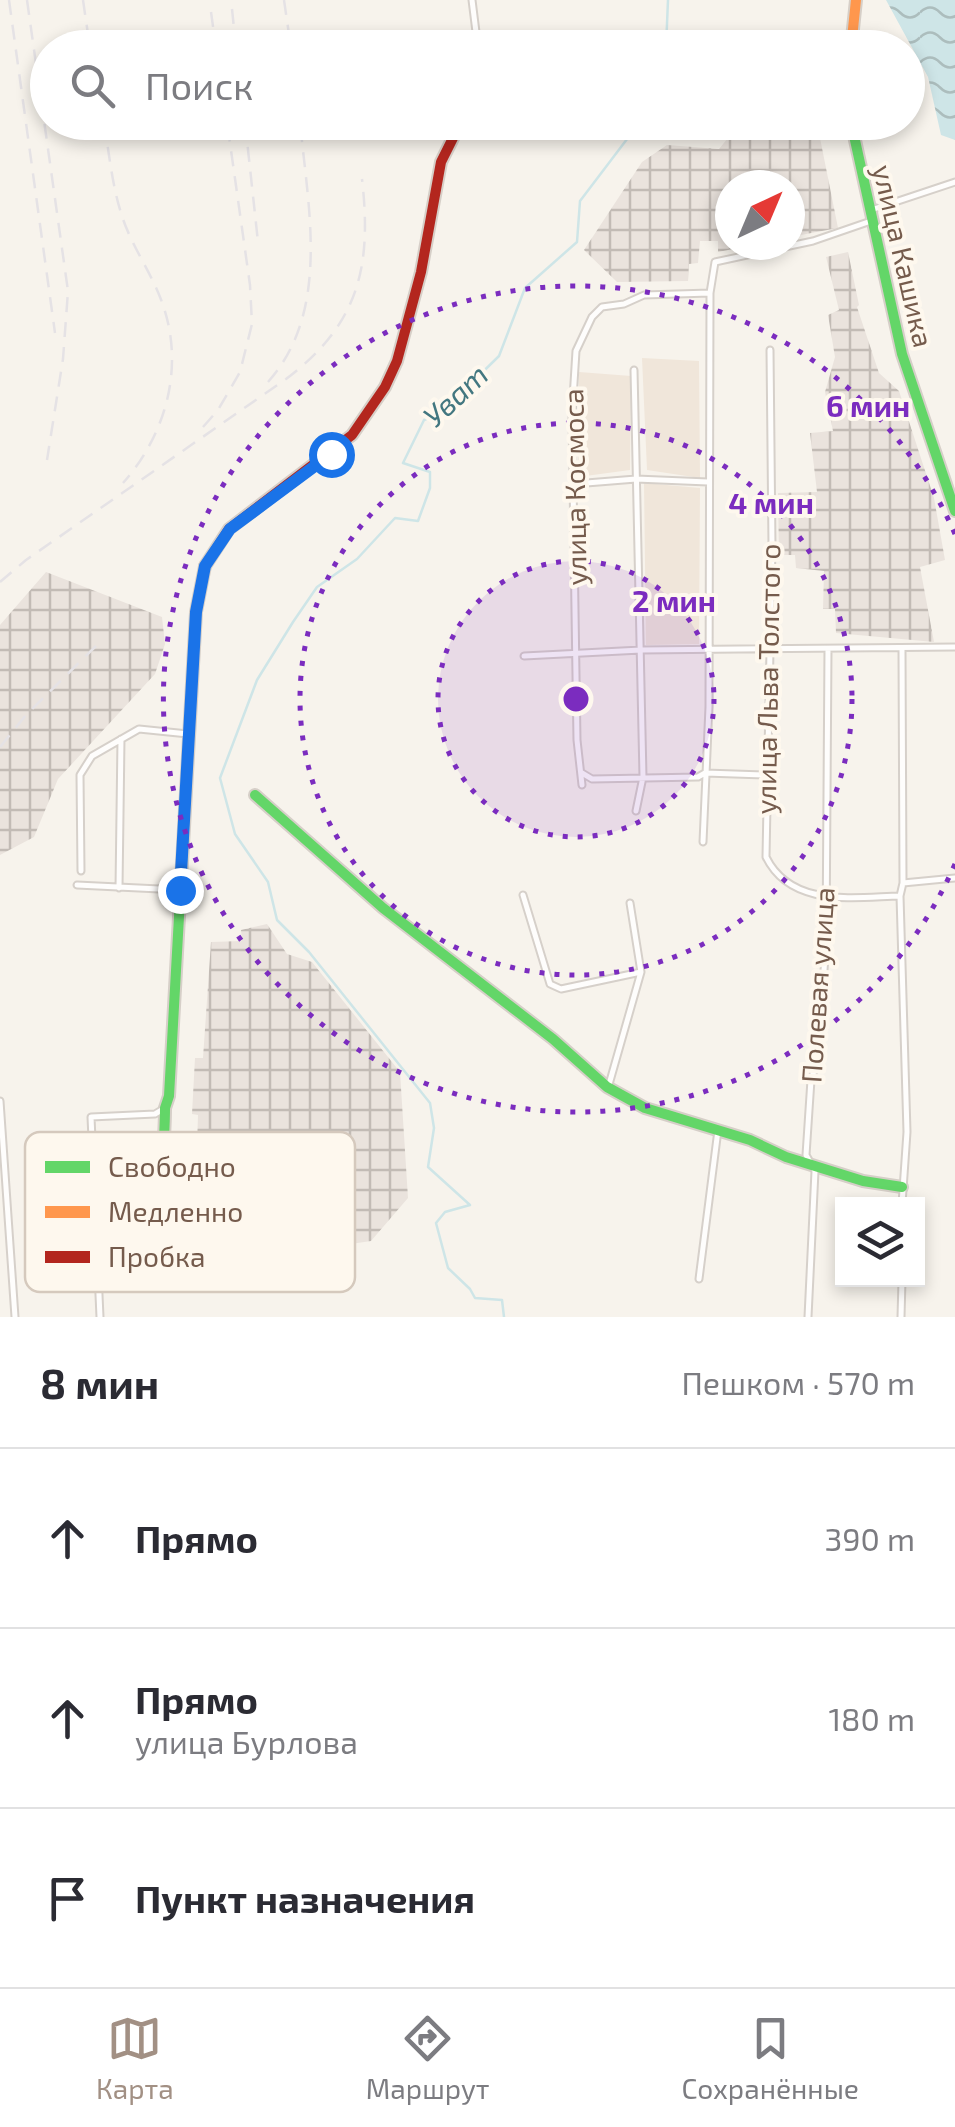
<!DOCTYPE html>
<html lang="ru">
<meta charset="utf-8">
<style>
:root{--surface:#fff;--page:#f7f7f7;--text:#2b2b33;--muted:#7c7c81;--line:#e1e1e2;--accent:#a29084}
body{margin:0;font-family:"Exo 2",sans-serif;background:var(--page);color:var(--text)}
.controls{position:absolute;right:30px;bottom:30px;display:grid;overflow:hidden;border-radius:0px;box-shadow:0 5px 15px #0003}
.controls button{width:90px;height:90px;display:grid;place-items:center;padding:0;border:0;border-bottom:2px solid var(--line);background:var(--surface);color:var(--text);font:50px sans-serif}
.compass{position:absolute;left:715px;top:170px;width:90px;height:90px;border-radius:50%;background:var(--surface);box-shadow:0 5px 15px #0003;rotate:44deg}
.stop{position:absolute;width:30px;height:30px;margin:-22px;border:8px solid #1a73e8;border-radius:50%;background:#fff}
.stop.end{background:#1a73e8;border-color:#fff;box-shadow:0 2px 10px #0008}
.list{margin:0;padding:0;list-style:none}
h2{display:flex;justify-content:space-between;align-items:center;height:130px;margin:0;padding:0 40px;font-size:42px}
h2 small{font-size:32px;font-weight:400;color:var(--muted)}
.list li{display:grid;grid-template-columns:65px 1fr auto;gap:30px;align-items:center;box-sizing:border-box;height:180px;padding:0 40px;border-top:2px solid var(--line)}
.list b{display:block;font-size:38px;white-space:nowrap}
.list p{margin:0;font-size:32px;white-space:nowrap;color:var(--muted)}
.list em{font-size:32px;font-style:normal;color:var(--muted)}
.icon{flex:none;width:55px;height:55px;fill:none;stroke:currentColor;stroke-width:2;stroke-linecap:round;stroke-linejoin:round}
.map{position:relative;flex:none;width:955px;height:1317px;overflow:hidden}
.search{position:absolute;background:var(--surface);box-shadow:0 5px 15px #0003;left:30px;right:30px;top:30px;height:110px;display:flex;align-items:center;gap:25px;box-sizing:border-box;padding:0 35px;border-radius:55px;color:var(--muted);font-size:38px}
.sheet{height:670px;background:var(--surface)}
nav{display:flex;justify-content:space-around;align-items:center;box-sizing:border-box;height:140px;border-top:2px solid var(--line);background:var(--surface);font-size:28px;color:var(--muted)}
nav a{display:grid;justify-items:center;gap:5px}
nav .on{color:var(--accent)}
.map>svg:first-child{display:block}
.residential{fill:#f0e6da}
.industrial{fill:url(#industrial-grid)}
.water{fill:url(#water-waves)}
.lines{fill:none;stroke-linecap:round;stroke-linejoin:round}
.stream{stroke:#cee5e7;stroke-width:2.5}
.street-casing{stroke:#d6d0ca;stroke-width:9}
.fast-casing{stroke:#d6cfc8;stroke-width:14}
.slow-casing{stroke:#d6cfc8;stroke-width:14}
.jam-casing{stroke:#d6cfc8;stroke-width:14}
.street{stroke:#fefdfc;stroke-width:5}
.fast{stroke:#63d668;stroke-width:10}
.slow{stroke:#ff974d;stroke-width:10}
.jam{stroke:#b3261e;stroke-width:10}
.rail{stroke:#e5e2e5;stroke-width:2.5;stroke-dasharray:15 10;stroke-linecap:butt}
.route{stroke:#1a73e8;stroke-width:12}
.ring{fill:none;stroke:#7b2cbf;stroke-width:5;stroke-dasharray:5 10}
.labels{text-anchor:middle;stroke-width:8;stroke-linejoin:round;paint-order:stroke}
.street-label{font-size:28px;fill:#755b4c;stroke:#fef8ee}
.water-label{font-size:30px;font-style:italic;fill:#437780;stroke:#fef8ee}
.key{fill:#fef8ee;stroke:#d5c9bd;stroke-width:2.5}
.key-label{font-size:28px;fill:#755b4c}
.centre{fill:#7b2cbf;stroke:#fef8ee;stroke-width:5}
.ring-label{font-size:30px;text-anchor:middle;font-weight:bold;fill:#7b2cbf;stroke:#fef8ee;stroke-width:8;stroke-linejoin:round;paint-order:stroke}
</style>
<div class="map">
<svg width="955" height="1317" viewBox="0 0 955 1317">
<defs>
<pattern id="industrial-grid" width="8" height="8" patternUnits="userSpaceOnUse" patternTransform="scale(2.5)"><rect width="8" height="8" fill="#eae3dd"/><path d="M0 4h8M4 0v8" fill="none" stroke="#c2bbb5"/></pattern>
<pattern id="water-waves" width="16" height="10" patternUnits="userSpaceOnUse" patternTransform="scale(2.5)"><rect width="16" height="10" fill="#cee5e7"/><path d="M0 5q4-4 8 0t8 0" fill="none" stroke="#acbdbd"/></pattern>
</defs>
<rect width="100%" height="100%" fill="#f7f3ec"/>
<path class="residential" d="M642,358L699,361L700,478L647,470Z
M579,372L631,376L630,470L578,477Z
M644,483L700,488L699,644L646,645Z"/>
<path class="industrial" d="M740,123H817L838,228L790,237V185H730V245H753L718,252V241H700L698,263L689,264L688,281L617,282L584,250L642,162L667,145L719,149Z
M848,252L859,305L857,307L879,373L899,391L934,498L945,560L920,567L934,642L836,633L835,609H823L824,571L796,568L795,555H779L778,493L817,492L810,433L833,431L825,392L835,357L828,315L839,310L826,257Z
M46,572L162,617L165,644L155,674L58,779L34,837L0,855V625Z
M267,924L287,954L312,962L400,1072L408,1198L371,1241L209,1265L203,1249L178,1246L179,1202L202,1199L204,1180L196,1177L198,1115L192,1114L195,1058H203L211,942L242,941L241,930Z"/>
<path class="water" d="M886,0H955V140L941,135L928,77Z"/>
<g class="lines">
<path class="stream" d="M666,48L668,0
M504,1317L502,1300L475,1298L470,1289L448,1268L436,1223L445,1212L470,1205L428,1167L434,1128L430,1103L309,952L277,920L268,882L235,834L220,778L257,680L293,622L317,587L357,559L395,518L418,521L430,488V472L403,463L424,420L442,412L499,356L525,288L577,242L580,201L640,122"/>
<defs>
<path id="street" d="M472,0L478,48
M871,210L955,182
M770,350L772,546L766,857C791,908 854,897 900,896
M634,370L643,777L636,811
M574,484L636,479L708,482
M524,656L641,650L955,647
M582,773L592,779L698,777L705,773L766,775
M582,785L577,740L572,415L576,351L592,317L602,307L624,304L644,295L710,293
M703,842L709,707L710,293L715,262L813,241L871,221
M81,871L80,775L92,756L139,729L188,734
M903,883L955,878
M77,885L180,890
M119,888L121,739
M523,895L550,984L561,989L641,972
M608,1088L641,972L630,903
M0,1101L15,1317
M902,1204L907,1132L900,896L903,883L902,649
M699,1279L718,1130
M100,1317L91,1117L155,1114L165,1108
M808,1317L815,1171L806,1155L811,1080L818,1059L826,941L828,649
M901,1317L902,1280"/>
<path id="fast" d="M851,122L902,354L955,511
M255,795L383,908L553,1039L607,1087L645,1108L750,1140L786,1157L863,1181L902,1187
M167,1284C151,1226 165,1167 165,1108L169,1096L196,612L205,566"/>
<path id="slow" d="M851,48L856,0"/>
<path id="jam" d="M205,566L229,529L352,435L385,387L397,361L421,272L441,162L461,122"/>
</defs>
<use href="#street" class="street-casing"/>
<use href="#fast" class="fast-casing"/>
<use href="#slow" class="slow-casing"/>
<use href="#jam" class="jam-casing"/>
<use href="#street" class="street"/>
<use href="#fast" class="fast"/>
<use href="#slow" class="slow"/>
<use href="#jam" class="jam"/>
<path class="rail" d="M9,0L55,333
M27,0L68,291L63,359L47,460
M83,0L90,48
M284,0L291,48
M232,9L236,48
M211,12L216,48
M104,122C109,153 112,184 121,213C130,243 149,269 160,297C186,362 168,432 123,483
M245,122L258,242
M268,382C331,311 308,208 300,122
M203,427L218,410L240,372L252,324L250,285L227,122
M0,582L26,560L286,379C359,324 372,267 362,179
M0,747L26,715L96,646"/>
</g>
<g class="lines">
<path class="route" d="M180,890L196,612L205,566L230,529L331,454"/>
</g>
<circle cx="576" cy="699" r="138" fill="#7b2cbf" fill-opacity=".12"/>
<g class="ring">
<circle cx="576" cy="699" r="138"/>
<circle cx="576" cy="699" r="276"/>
<path d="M955 864A413 413 0 1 1 955 534"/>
</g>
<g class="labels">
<g class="street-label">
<text transform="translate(903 256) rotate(77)" y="10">улица Кашика</text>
<text transform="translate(575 487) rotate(-91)" y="10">улица Космоса</text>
<text transform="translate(768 679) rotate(-89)" y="10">улица Льва Толстого</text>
<text transform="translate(818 985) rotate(-86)" y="10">Полевая улица</text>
</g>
<g class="water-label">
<text transform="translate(456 396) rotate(-43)" y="10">Уват</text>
</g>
</g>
<rect x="25" y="1132" width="330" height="160" rx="15" class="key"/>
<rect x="45" y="1161" width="45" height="12" fill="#63d668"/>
<rect x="45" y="1206" width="45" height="12" fill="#ff974d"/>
<rect x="45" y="1251" width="45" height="12" fill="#b3261e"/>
<g class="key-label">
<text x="108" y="1177">Свободно</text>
<text x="108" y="1222">Медленно</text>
<text x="108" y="1267">Пробка</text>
</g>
<circle cx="576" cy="699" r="15" class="centre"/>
<g class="ring-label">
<text x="868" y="417">6 мин</text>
<text x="771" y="514">4 мин</text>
<text x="674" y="612">2 мин</text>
</g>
</svg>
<div class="controls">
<button><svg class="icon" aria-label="layers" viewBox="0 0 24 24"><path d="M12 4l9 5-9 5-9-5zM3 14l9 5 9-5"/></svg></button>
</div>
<svg class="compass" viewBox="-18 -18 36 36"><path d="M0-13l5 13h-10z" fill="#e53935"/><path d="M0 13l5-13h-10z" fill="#7c7c81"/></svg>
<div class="stop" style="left:331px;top:454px"></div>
<div class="stop end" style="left:180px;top:890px"></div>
<div class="search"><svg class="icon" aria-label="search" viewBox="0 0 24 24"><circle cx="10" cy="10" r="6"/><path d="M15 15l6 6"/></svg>Поиск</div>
</div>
<section class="sheet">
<h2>8 мин<small>Пешком · 570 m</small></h2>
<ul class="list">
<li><svg class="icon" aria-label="ahead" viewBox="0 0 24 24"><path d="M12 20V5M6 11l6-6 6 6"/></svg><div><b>Прямо</b></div><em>390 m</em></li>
<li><svg class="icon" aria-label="ahead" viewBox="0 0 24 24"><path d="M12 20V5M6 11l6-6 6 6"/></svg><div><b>Прямо</b><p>улица Бурлова</p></div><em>180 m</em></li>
<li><svg class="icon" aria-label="arrive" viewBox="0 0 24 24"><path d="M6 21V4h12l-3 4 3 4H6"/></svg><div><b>Пункт назначения</b></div></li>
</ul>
</section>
<nav>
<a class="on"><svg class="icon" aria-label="map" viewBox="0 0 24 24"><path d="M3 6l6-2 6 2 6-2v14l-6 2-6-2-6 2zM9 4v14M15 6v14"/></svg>Карта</a>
<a><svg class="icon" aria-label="directions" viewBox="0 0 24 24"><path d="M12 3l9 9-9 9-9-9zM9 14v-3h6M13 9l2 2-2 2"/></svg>Маршрут</a>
<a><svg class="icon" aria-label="saved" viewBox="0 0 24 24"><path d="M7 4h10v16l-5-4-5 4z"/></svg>Сохранённые</a>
</nav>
